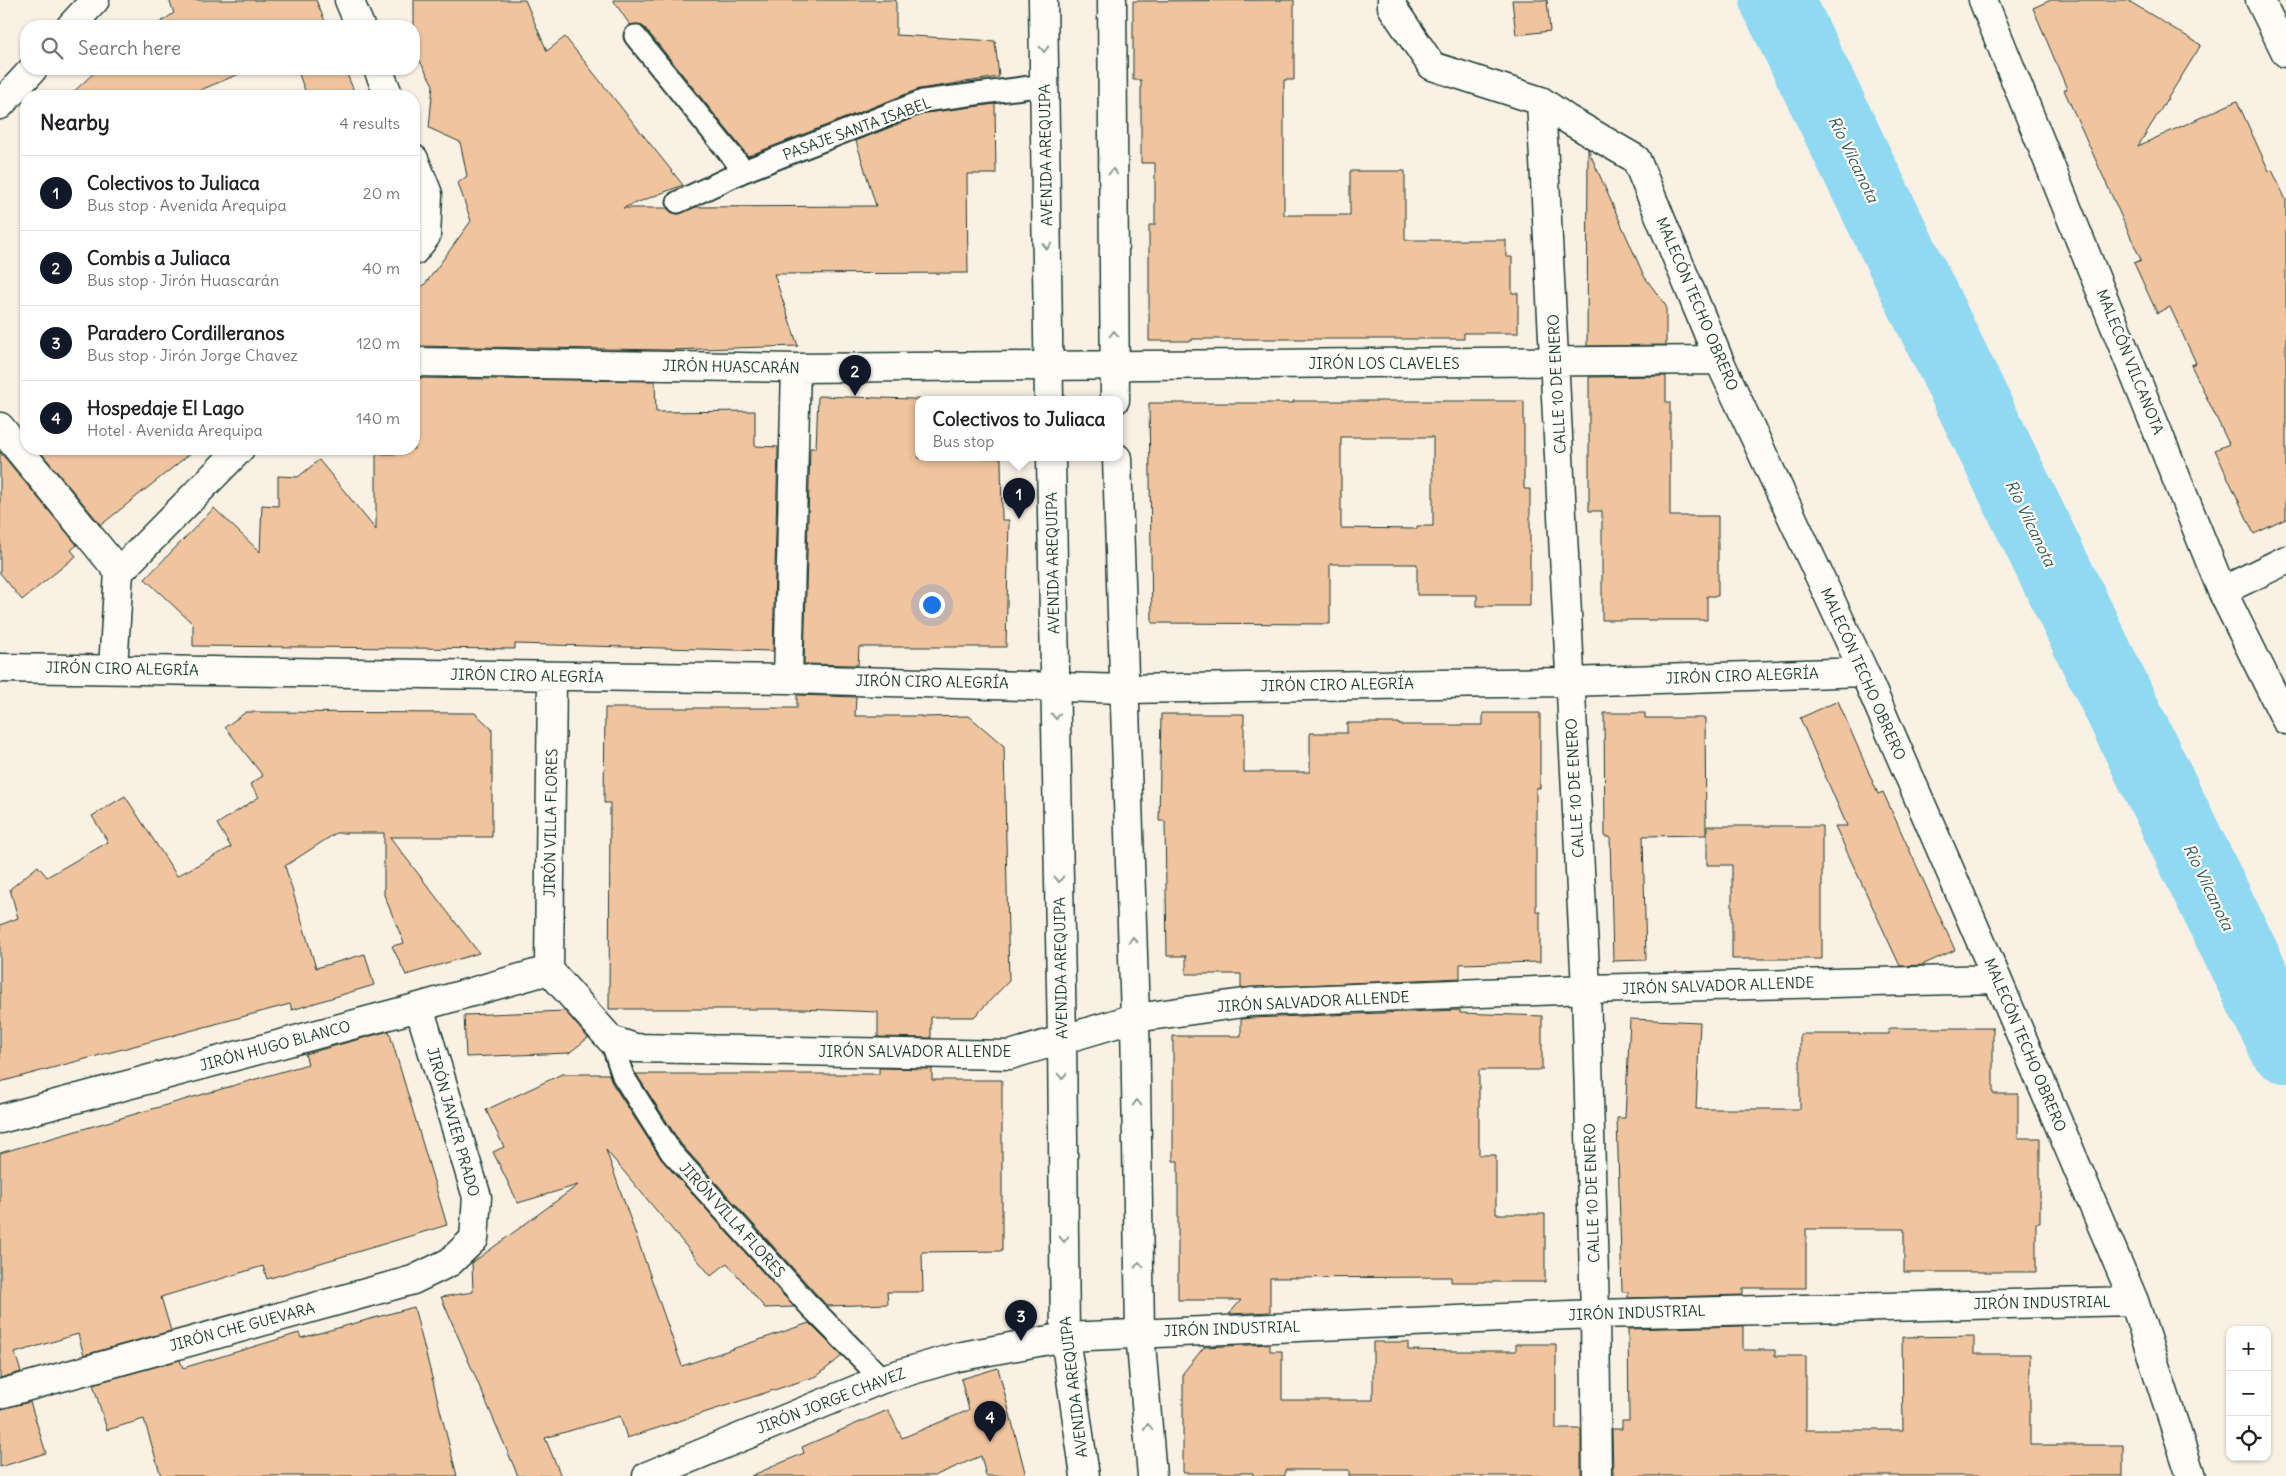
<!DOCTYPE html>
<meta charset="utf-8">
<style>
:root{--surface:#fff;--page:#f6f6f6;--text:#202124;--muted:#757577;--line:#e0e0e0;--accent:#111827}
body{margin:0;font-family:Delius,sans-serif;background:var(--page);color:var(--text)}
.controls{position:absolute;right:15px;bottom:15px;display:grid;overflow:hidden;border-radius:10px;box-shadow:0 1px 4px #0004}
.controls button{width:45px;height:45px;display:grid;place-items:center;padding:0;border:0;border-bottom:1px solid var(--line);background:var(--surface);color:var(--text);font:25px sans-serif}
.you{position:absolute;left:931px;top:604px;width:18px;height:18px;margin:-12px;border:4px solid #fff;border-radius:50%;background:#1a73e8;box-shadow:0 0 0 8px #1a73e833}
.badge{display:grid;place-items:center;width:32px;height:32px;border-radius:50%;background:var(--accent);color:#fff;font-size:16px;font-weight:700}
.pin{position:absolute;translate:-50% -41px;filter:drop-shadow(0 1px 2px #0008)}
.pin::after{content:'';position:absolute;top:26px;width:18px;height:15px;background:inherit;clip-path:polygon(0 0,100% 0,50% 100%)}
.popup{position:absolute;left:915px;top:396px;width:208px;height:65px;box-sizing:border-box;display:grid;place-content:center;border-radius:10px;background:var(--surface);filter:drop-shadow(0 1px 4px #0005);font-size:16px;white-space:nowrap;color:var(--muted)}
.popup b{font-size:19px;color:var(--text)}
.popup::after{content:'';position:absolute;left:50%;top:100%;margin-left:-10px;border:10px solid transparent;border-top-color:var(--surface)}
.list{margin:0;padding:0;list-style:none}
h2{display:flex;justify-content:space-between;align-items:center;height:65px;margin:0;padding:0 20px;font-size:21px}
h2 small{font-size:16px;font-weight:400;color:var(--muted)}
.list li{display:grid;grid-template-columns:32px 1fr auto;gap:15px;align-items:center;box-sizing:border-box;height:75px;padding:0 20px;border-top:1px solid var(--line)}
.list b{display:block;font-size:19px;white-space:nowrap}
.list p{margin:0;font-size:16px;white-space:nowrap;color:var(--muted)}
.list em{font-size:16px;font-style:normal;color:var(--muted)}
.icon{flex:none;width:28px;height:28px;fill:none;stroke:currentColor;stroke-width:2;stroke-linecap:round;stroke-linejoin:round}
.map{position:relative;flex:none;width:2286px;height:1476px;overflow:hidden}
.search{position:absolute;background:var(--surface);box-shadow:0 1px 4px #0004;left:20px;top:20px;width:400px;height:55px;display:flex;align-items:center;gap:12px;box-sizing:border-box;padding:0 18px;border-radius:20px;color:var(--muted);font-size:19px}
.panel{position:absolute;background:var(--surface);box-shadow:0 1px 4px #0004;left:20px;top:90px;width:400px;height:365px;border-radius:20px}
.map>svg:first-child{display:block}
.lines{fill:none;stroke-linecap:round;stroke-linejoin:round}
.river{stroke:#8fd9f1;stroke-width:74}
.building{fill:#efc49e;stroke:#1f3d34;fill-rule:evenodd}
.lane-casing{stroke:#1f3d34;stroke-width:25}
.street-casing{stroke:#1f3d34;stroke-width:31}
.secondary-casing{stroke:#1f3d34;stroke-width:31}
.lane{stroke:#fdfcf7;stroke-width:21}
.street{stroke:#fdfcf7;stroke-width:28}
.secondary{stroke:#fdfcf7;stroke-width:28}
.oneway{stroke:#8e9c96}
.labels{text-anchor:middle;stroke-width:4.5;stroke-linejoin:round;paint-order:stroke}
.street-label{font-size:15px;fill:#1f3d34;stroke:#fdfcf7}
.water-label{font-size:16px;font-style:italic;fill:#355c5a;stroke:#fdfcf7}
</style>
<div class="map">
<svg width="2286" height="1476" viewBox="0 0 2286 1476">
<rect width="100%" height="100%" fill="#faf1e5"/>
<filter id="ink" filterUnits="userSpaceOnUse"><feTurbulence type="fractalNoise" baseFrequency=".02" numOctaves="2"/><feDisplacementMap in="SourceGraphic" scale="10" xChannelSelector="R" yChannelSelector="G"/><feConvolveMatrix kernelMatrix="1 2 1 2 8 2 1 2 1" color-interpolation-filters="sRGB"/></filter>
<g filter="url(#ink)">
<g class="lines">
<path class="river" d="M1777,0L2286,1046"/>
</g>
<path class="building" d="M169,0H316L327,26H155L174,13Z
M414,0H525L547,51L565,37L683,185L623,208H667L671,212L677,214L696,207L876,206L856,141L926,113L995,104L996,174H967L968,273L774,274L798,346L669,350L414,346V294L426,283L471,221L458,183L467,176L460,142L429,128L433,85L414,50Z
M613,0H896V35L995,41L999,77L919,89L748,156L645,28L639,24L630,25Z
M1294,0V80H1284V215H1350V171H1405V240H1506V257H1512V293H1518V333H1464V339H1192V341H1149V225H1155V163H1141V80H1133V1Z
M1512,0H1547L1550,31L1516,35Z
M2051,0H2127L2201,45L2138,146L2237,101L2269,171L2272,170L2286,200V519L2254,534L2215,450L2229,444L2191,365L2196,363L2170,307L2157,313L2134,263L2141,260L2064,90L2067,89L2033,8Z
M98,69H251L186,96H69Z
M297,69H345L356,96H307Z
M1588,149L1644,276L1666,306V345L1587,346Z
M1666,376V402H1670V516H1718V596H1707V620H1602V511H1589V377Z
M414,378L655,381L656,412L755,411V446L778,447L773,651L515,644V649L193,646V624L145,579L214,508L260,552L262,505L278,506V476L298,477L319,460L376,530V454H401V449H414Z
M818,396L944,400H919V458H1001L1002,520H1009L1006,647H859L858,665L804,664L810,448H816Z
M1293,401H1524V489H1530V606H1477V595H1417V564H1330V624L1152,623L1149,403H1293ZM1341,437H1433V526H1417V529L1341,528Z
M38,449H196L101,525Z
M0,452L77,545L71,550L76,556L22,600L0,573Z
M797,695L856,697L855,716H922V717L969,716L1004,746L1009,981L974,1017H931V1038L878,1037V1012L801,1009H609L610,803H604L605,708H797Z
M1838,701L1878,794L1883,792L1955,950L1922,965L1900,966L1835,826H1847L1800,718Z
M246,712L475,713L492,729V837H390L479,953L406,975L392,946L404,943L384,895V833H336L285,866L316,968L365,954L374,985L292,1010L290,1004L0,1082V925L18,918L10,889L38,866L47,877L108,842L92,816L125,796L177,876L231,847L217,824L259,797L250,784L263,776L225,727Z
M1483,713H1540V788H1536V912H1540V962L1460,964V978L1241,988V974H1186V956H1167L1165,821H1159L1161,714H1244V772H1310V733H1347V723H1399V725H1483Z
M1604,713H1645V718H1705L1706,835L1643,836L1646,960L1613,961L1610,837H1605Z
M1707,826H1822V959H1732V865H1707Z
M1460,1010V1013L1542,1016V1070H1479V1155H1496V1214H1545V1282H1451V1277L1270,1278V1312L1229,1314L1241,1300H1178V1161H1173V1036H1241V1019L1252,1018Z
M565,1011L588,1038L569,1053L466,1057L464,1015Z
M1630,1019L1700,1022L1696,1109H1800V1034H1889V1028H1993V1094H2018V1138H2040V1223H2036V1272H1904V1229H1806V1288H1743V1295L1628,1298V1292H1622L1617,1118H1625Z
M389,1031L447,1225L267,1279L263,1266L161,1297L171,1331L84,1355L78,1334L15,1353L21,1372L0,1378V1153L308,1064L305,1054Z
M879,1068L932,1069V1080H1002V1251L922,1252L923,1292H887L888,1304L827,1306L681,1144L636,1074H879Z
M562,1074H609L612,1083L662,1160L794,1307L765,1308L727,1263L711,1276L606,1150L682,1366L809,1323L842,1356L817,1376L627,1438L620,1416L545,1438L561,1476H518L441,1297L473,1292L472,1263L578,1185L518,1203L493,1152L504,1147L486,1110Z
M414,1307L457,1476H161L144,1419L107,1430L93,1384L180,1360L183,1368L299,1333L301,1338Z
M1743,1326V1350H1775V1356H1806V1430H1903L1902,1337L1974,1336V1354H2030V1445H2123V1476H1613L1612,1429H1622V1421H1629L1628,1329Z
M1373,1342H1408V1350L1453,1351H1516V1344H1556V1429H1581V1476H1349V1470H1285V1476H1253V1473H1183V1373L1204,1347L1270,1344V1351H1282V1400H1373Z
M998,1368L1026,1476H986L981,1456L934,1476H751L804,1453L802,1447L888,1410L902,1438L969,1410L961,1379Z
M30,1402L46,1453L0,1467V1409Z"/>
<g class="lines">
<defs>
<path id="lane" d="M635,36L744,171
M678,202L744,171L923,101L1045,85
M611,1040L623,1076L671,1152L807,1303L882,1379"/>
<path id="street" d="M349,0L360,26
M1392,0V7L1432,66L1541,101L1567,119L1636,159L1719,360L1864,672L1997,979L2134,1301L2191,1476
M1983,0L2222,591L2286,720
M2260,0L2286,53
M71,26L95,0
M378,69L389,96
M1541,101L1586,989L1595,1314L1597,1476
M0,105L33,69
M414,159L428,194L426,236L414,251
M414,362L796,368L1719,360
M0,427L119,572
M2222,591L2286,560
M0,668L788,679L1125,689L1569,682L1864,672
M113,668L119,572L240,449
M788,679L796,368
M549,970L611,1040L635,1048L1010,1055L1135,1018L1251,1002L1586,989L1997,979
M549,970L552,676
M0,1119L419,1007L549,970
M0,1394L413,1280L450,1262L474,1239L477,1197L419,1007
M647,1476L882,1379L957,1357L1065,1337L1595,1314L2134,1301"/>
<path id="secondary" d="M1043,0L1049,400
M1112,0L1115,400
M1051,458L1062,1040L1065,1337L1085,1476
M1117,458L1135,1018L1140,1332L1152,1476"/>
</defs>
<use href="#lane" class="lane-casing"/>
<use href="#street" class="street-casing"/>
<use href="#secondary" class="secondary-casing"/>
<use href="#lane" class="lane"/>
<use href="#street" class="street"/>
<use href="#secondary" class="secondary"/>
</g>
<defs><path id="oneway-chevron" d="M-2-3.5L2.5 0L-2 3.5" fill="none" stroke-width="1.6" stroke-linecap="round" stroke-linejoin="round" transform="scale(1.25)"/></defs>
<g class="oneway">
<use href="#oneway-chevron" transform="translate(1044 49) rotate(89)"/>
<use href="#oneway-chevron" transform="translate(1113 172) rotate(-90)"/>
<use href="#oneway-chevron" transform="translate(1047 246) rotate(89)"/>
<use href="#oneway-chevron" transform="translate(1114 334) rotate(-90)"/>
<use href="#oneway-chevron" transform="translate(1056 716) rotate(89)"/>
<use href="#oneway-chevron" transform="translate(1059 879) rotate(89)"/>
<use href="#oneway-chevron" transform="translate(1133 940) rotate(-92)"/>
<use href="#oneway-chevron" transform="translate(1062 1076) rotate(89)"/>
<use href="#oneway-chevron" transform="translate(1137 1103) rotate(-91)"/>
<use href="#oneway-chevron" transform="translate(1064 1239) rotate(89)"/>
<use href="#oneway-chevron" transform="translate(1139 1265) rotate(-91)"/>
<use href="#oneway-chevron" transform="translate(1148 1427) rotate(-95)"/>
</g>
</g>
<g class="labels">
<g class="street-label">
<text transform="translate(857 129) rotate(-20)" y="5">PASAJE SANTA ISABEL</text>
<text transform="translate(1046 155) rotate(-91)" y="5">AVENIDA AREQUIPA</text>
<text transform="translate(1697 304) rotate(67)" y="5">MALECÓN TECHO OBRERO</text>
<text transform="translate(2130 362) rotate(68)" y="5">MALECÓN VILCANOTA</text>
<text x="1384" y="369">JIRÓN LOS CLAVELES</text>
<text transform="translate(731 367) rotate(1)" y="5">JIRÓN HUASCARÁN</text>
<text transform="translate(1557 384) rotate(-93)" y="5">CALLE 10 DE ENERO</text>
<text transform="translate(1053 563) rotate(-91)" y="5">AVENIDA AREQUIPA</text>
<text transform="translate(122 669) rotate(1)" y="5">JIRÓN CIRO ALEGRÍA</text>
<text transform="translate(1863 674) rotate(66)" y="5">MALECÓN TECHO OBRERO</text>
<text transform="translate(527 676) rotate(1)" y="5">JIRÓN CIRO ALEGRÍA</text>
<text transform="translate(1742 676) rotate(-2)" y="5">JIRÓN CIRO ALEGRÍA</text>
<text transform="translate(932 682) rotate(1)" y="5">JIRÓN CIRO ALEGRÍA</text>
<text transform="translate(1337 685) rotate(-1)" y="5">JIRÓN CIRO ALEGRÍA</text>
<text transform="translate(1575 788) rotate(-93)" y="5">CALLE 10 DE ENERO</text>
<text transform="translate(551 823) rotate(-89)" y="5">JIRÓN VILLA FLORES</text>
<text transform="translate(1061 968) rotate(-91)" y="5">AVENIDA AREQUIPA</text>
<text transform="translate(1718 986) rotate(-2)" y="5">JIRÓN SALVADOR ALLENDE</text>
<text transform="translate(1313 1002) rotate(-3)" y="5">JIRÓN SALVADOR ALLENDE</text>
<text transform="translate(2025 1045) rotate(67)" y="5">MALECÓN TECHO OBRERO</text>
<text transform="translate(275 1046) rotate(-15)" y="5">JIRÓN HUGO BLANCO</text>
<text x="915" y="1057">JIRÓN SALVADOR ALLENDE</text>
<text transform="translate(453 1122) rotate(74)" y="5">JIRÓN JAVIER PRADO</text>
<text transform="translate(1592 1193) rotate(-92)" y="5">CALLE 10 DE ENERO</text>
<text transform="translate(732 1220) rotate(48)" y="5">JIRÓN VILLA FLORES</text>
<text transform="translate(2042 1303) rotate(-1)" y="5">JIRÓN INDUSTRIAL</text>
<text transform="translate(1637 1313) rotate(-2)" y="5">JIRÓN INDUSTRIAL</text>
<text transform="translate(242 1327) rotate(-15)" y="5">JIRÓN CHE GUEVARA</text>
<text transform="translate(1232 1329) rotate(-2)" y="5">JIRÓN INDUSTRIAL</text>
<text transform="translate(1074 1387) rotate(-97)" y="5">AVENIDA AREQUIPA</text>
<text transform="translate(831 1401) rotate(-21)" y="5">JIRÓN JORGE CHAVEZ</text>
</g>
<g class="water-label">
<text transform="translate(1854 159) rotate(64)" y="6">Río Vilcanota</text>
<text transform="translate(2031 523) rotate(64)" y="6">Río Vilcanota</text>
<text transform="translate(2209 887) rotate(64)" y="6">Río Vilcanota</text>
</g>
</g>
</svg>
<div class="controls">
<button>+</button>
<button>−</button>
<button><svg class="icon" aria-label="locate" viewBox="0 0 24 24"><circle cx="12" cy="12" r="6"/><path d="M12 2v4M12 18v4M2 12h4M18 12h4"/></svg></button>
</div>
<div class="you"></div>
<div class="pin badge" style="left:1019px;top:519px">1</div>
<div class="popup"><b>Colectivos to Juliaca</b>Bus stop</div>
<div class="pin badge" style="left:855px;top:396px">2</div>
<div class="pin badge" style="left:1021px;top:1341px">3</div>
<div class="pin badge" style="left:990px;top:1442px">4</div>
<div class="search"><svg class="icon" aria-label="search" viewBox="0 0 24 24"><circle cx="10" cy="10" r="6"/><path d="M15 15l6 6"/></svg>Search here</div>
<section class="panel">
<h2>Nearby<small>4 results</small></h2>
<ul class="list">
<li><span class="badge">1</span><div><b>Colectivos to Juliaca</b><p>Bus stop · Avenida Arequipa</p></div><em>20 m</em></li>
<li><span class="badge">2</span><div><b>Combis a Juliaca</b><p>Bus stop · Jirón Huascarán</p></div><em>40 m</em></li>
<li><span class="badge">3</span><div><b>Paradero Cordilleranos</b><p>Bus stop · Jirón Jorge Chavez</p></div><em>120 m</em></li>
<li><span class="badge">4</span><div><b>Hospedaje El Lago</b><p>Hotel · Avenida Arequipa</p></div><em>140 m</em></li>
</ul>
</section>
</div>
